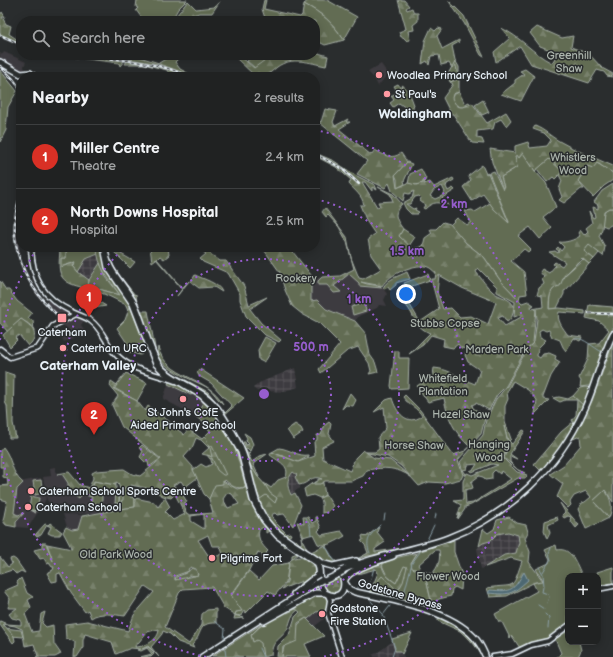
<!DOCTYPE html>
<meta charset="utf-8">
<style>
:root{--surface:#202222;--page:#2d2f2f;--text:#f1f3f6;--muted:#a2a4a5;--line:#3d3f40;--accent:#d93025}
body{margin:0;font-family:"Balsamiq Sans",sans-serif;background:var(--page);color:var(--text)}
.controls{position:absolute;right:12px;bottom:12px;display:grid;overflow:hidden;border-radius:8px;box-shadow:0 2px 10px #0003}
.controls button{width:36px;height:36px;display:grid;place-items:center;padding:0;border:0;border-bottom:1px solid var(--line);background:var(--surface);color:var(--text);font:20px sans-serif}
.you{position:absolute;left:406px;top:294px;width:14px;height:14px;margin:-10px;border:3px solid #fff;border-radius:50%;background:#1a73e8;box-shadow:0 0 0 6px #1a73e833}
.badge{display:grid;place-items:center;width:26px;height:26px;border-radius:50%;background:var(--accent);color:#fff;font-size:13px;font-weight:700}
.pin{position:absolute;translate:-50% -33px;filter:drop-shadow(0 1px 2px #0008)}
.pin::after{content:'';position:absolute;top:21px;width:14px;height:12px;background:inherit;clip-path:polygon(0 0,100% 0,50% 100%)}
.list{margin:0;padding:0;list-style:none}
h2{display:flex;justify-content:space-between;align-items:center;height:52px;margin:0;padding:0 16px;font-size:17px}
h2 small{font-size:13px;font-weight:400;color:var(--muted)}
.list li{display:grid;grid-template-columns:26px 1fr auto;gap:12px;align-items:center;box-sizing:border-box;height:64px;padding:0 16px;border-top:1px solid var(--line)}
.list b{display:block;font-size:15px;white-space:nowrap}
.list p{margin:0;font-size:13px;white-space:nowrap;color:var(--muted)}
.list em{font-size:13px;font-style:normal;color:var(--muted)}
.icon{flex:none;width:22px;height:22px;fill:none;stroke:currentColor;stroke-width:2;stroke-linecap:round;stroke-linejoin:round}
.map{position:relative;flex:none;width:613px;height:657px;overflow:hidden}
.search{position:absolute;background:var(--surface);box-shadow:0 2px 10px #0003;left:16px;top:16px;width:304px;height:44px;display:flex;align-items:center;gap:10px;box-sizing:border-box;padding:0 14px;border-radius:16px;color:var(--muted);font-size:15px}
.panel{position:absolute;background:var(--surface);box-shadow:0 2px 10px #0003;left:16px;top:72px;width:304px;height:180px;border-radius:16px}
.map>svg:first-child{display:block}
.built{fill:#3d3a3f}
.industrial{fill:url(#industrial-grid)}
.green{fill:#626c52;stroke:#a5aea5}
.forest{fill:url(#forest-firs);stroke:#a5aea5;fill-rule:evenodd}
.cemetery{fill:url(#cemetery-stones);stroke:#a5aea5}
.garden{fill:url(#garden-furrows);stroke:#a5aea5}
.water{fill:#4d6872;stroke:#8b9fa8}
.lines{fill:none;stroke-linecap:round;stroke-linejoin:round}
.stream{stroke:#8b9fa8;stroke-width:1}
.major-casing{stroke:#e8f1f8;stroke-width:7}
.highway-casing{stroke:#e8f1f8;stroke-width:8}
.major{stroke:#2a2d2e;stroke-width:4}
.highway{stroke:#2a2d2e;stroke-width:5}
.rail-casing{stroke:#e8f1f8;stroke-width:2.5}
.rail{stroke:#2a2d2e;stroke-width:1;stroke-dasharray:3;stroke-linecap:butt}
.highway-bridge-casing{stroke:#e8f1f8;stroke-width:8;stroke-linecap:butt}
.highway-bridge{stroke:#2a2d2e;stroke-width:5}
.ring{fill:none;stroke:#965dcd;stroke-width:2;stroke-dasharray:2 4}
.poi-dot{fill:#ff9aa2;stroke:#2a2d2e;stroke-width:1.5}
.labels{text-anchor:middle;stroke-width:3;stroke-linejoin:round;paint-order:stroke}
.park-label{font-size:11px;fill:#acb5ad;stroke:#2a2d2e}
.poi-label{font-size:11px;fill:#e8f1f8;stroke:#2a2d2e;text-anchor:start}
.street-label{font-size:11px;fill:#e8f1f8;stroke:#2a2d2e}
.quarter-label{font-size:13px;font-weight:bold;fill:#e8f1f8;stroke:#2a2d2e}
.centre{fill:#965dcd;stroke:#2a2d2e;stroke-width:2}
.ring-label{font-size:12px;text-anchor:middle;font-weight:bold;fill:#965dcd;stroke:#2a2d2e;stroke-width:3;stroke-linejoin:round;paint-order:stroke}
</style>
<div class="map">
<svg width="613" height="657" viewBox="0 0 613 657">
<defs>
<pattern id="industrial-grid" width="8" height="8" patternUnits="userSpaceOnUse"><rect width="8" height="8" fill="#3d3a3f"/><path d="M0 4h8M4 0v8" fill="none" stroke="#59575c"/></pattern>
<pattern id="forest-firs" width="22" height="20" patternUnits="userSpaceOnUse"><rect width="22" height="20" fill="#626c52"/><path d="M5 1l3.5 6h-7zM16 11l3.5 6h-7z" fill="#78816c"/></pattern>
<pattern id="cemetery-stones" width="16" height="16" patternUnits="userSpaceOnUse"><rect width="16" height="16" fill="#626c52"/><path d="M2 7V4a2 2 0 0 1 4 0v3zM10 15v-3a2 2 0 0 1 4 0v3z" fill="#78816c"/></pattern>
<pattern id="garden-furrows" width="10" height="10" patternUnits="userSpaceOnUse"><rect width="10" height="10" fill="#626c52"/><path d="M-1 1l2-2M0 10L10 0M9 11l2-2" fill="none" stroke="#78816c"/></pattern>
</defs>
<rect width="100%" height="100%" fill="#2a2d2e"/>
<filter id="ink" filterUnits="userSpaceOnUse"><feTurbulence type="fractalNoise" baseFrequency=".025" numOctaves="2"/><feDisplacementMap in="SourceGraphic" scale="8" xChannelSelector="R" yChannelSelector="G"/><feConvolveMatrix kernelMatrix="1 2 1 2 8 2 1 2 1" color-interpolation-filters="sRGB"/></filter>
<g filter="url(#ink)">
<path class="built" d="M4,52L26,62L24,66L25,72L22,73L0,61V53L3,54Z
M381,64L388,74L378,86L374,78L368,72Z
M21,193L17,232L21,260L25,272L40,296L46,303L50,298L69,313L63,321L37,296L21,267L14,232L17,208Z
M354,269L361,282L382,287L387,294L384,300L387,306L379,305L377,308L359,316L355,321L326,309L317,301H311L310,281L322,277L340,276Z
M75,315L85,319L81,325L86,332L79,336L64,342L62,338L63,331L69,330L64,326L63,323Z
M169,382L196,394L204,401L195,416L163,399Z
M55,467L57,474H62L68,483L91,497V503L105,491L116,492L115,510L103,513L72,514L59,511L53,508L47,500L43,477L51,476L50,468Z
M41,478L46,499L28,528L16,527L14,513L16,484L19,482Z
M63,514L82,515L79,529L72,530L67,527Z
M322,611H326L328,616L315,626L308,619L316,612Z"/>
<path class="industrial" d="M98,254L100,262L89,280L78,272L86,259Z
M295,368L298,387L295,388L287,390V392L266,391L264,389L258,392L253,388L259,383Z
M293,473L296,475L295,477L300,488L291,494L288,479Z
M505,532L520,534V553L504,554L481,569L477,549L483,541L492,540L496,533Z
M393,641L397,651H400L404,657H374L373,654L370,655L377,653Z"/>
<path class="green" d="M137,0H187L178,9L171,21H144L136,10L138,8L136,7Z
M309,0H327L357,17L344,40C332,22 323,14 304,4Z
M251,55H272L255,68L247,61L252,57Z
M455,61L458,75L456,79L450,82L447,76Z
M0,70L17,91L8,107L6,130L0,142Z
M398,84L401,88L402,85C409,89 411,97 414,105L413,106L414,114L399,103L393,107L390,103L394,100L391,96L398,92L394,86Z
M459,92L465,104L469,102L470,104C461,109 456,108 451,98L453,95Z
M483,100L489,112L482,115L475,105Z
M522,150L535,171L546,183L556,207L543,217L552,228L540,239L530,227L518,236L531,249L528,252L524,249L511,261L524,272L527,294L520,295L519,300L500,280L484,257L466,243L450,225L457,218L467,225L471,222L465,211L472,210L475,212L490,203L509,222L489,173L494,171L503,190L504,188L501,177L517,167C515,158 514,156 522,150Z
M549,159L563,171L555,179L553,177L547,182L537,169Z
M407,162L412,164L404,181L405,184L397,188V179L395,175Z
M597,163L613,173V180L604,186L593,197L578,181L587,166Z
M421,169L426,179L423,183L416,185L408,184L410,174Z
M609,208H613V224L607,227L602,225C603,217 602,211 609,208Z
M403,229L415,237L409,246L399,236Z
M589,244L599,253L594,259L584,251Z
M66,247H97L98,254L86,259L78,272L73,266L76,262L60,267L61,258H66Z
M583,259L589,264L566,290L564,291V294L557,308L549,309L550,294L553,289L558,286L564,276Z
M100,263L106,277L120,295L88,286L89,280Z
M407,272L410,279L396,283V285L390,290L388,287L384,289L383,288C387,279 399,276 407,272Z
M428,274L430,280L406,288L404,283Z
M87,300H96L106,306L94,308L85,306L81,301Z
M364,303L366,311L353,315L351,307Z
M130,306L145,344L138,348L142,354L140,355L129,352V346L117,328L125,320Z
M395,351H399V358H409L408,388L392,389L391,386Z
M126,373L147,383L137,401L114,388Z
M585,387L591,388L584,406L573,396L580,388Z
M204,401C227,421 239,455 246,484V487C235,489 233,487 225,480L223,484L215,486L209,499L204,494L193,470L201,464L206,467L212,464L210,456L202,454L209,448L205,436L210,431L204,423L195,416Z
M279,448C290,449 298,457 309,455V456L298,462L272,452Z
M246,458L258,477L277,498L275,503L264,496L260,500L259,498Z
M41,480L43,493L35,495L33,481Z
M94,481L116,485V492L105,491L102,493V504L91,503Z
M323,483L325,495L320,498L313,495L306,497L304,489L311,484Z
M122,487H131L130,497L135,498V507L120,509L122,496L119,494V504L115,503L116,492H120V489Z
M605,490C612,500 613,508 609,518L593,501Z
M31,496L39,498L37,511L32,510L36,513L29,509Z
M327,544L326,547L332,558L338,563L361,558C336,566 333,566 311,552Z
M556,545L557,550C572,547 576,564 582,575L590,576H568V623C562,629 555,636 547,640C538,643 529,643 520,648L512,636L510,638L502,622H499L495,614L537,591L533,583L543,580L536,569L549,563L550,559L545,550Z
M417,553L411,563L418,570H420L426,579L433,609L370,593V586L375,584L382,575L396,589H399L404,567L396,583L387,576L382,565L390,559Z
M289,563L286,582L275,595L268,591L246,613L244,610L241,616L235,615L236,612L241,611L231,596L249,571L259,580L272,566Z
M613,567V583L601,586L597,572Z
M192,568L197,571L198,575L196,576L190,575L184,579L175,580L176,577L186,573Z
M296,609L298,610C289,616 291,624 286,631C278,642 273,639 271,655L263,657L260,643L253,642L251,635C261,625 272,617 285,610L287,613Z
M306,618L324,636L305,644L311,657H282C283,642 294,626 306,618Z
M5,628L21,630L23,637L12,636Z
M568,631V642H579L581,650L578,657H557L561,653L555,639Z
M412,633L402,654L400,651H395L392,639Z"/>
<path class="forest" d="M264,0H266L264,9L300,17L302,15L304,4C323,14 332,22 344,40L325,45L315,40V21H266L262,9Z
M398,0H404L409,6L406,8L407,10L412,8L414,13H418V21L413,25L414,30L408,31L410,40L407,41L403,37H401L399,32L406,29Z
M448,0L464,16L484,57L481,55L464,23Z
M188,1L196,9L214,7L220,1L212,13H199L172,21Z
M2,12L5,17H2L6,24L11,26L9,34L18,40L17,35L21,33V43L0,35V15Z
M537,27L562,38L573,36L571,47L589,54L602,68L613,74L612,77L607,76L604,72L597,70L589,83L531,64L520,46L496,62L494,52L510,38L501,28C521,37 532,53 552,63L558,53L540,46L530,33Z
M431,28L435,31L438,28L442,29L437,36L442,49L459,40V42L452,46L455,60L459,67V92L453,94L452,98C457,109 462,109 472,103L487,123L506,112L511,120L506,126L501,119L495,122L493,129L477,131V138L482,139L484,144L472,143L453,114H451L443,98L453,84L450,82L456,80L458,75L455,62L452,68L449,63L441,65L439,55L431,56L429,65L427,61L422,64L425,41Z
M315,52L328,56L326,66C310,63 292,56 277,67C273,70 269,74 265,77H256L236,58L240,56L254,68L272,55H315Z
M55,55H62L125,60L120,66L119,63Z
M133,55L159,63L172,55H182L175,62L180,69L195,77L159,64L129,59Z
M127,61L160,66L188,77H171L167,70L144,64H125Z
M525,69L534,76L521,101L501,94L515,83V80L524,74L520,71Z
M325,109L337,111L333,122L335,126L348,119L346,122H350L339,129L371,155L375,150C383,155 392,160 401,153L407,162L395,175L397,188L408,183L416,185L423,183V181L425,180L424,184L430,182L434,187L453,178L454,180L447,184L446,187L448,191L453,188L455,190L442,198L449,205C439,202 433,201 425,209L423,208L425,205L420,201L421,198L419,196L415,197L410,204H406L413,209L416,208L415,210L419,212L417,214H411L406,209L403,203L412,198L414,191L409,194L405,193L403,201L392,191L389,183L385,188L357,174L367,161L315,119L321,122ZM442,186L445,192L442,196L435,199L430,196L434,190Z
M535,126C545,130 550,136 559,141C576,151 595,158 613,166V173L597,163L593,168L587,166L578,181L584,189H581L564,203L559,200L562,197L559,189L562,181L559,175L562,171L549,159L535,171L523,153L519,158L517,155L515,156L517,167L501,177L504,188L503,189L492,162L490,149L515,153V146L528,142L530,148L547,146L551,140L544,133L533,129Z
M320,155L334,161L355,175L375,185L377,190L372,187V191L365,182H362L377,207L380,206L378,202L393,201L390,194L378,187L393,194L402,204C393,213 395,218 403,229L399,236L413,249L423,246L425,238L432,233L430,229H436L443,222L450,224L466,243L484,257L500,280L522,303L528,301L534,305L531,307L532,309L543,307L542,296L537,295L539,288L544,284L542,279L544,277L540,272L542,269L549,273L555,266L553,264L555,262L562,266L565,262L549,252L555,251L558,253L559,251L556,249L558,247L561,251L564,247L559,242C565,243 575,240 580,236L578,233L580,230L584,235L588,231L586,228L592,223L589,211L593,218L595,217L593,207L598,209V205L594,202L602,191L613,184V208H609L604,211L602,229L599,236L605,247L603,256L589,245L584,251L594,259L589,264L582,258L564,276L560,286C549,287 549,300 549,309L559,308L585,311V314L559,312C556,320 563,328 568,335L582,337L580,341L574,338L566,351L563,347L560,340L552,337L549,330L546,331L542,329L539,331L540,337L546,340L538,348L537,356L540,358L543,354L549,353L556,356L555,359L560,362L551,376L543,397V399L549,400L535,414L537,400L528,390L513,381L507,392L508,399L505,406V422L511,439L509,441L512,444L523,430L525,431L510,454L517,459L510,456V462L518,470L525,473L518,470L504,458L509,444L504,426L508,443L503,458L517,472L527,475L526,478H518L471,505L465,507V509L458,519L460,513L457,518L461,505L454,501L463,500V481L467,473L472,475L498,465L492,464L472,472L470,471L474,469L477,464L468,465L467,469L463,470L466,474L464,475L460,462L483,435L486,420L496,399L507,386L527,349L534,342L537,319L536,309L533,343L526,349L506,386L497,395L489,410L476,403L472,405L473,408L479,412L477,414L485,418L481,434L458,460L463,475L461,479L445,483L429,482L419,486L401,466L388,457L368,453L366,452H375L379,449L378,437L386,428L384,407L374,412L386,400L392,398C396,412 407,427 422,416C418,408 408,405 403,397L405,395L420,410L453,455L465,451L470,447C455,433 447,418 444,398L428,402L417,386L433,375L434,368C450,369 461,379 475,384L480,370L468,362L465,355L468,349L461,348L458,344L453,348L443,346L444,339L431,335L423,345L409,354L430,333C412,326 415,311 401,301L402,300L410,305L420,322L439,309L431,279H435L436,273C433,271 431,268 428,267C417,262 389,274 382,286L361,282L367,284L380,286L382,288L359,286V283L349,274L334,286L341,292L334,293L327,285H318V281L322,277L340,276L354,269L347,242L339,227L328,215L326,217L322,212L325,208L347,237L351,258L359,278L363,279L381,269L371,255L368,239L375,234L367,222L360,205H364C362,195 355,191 349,184L351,180L336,167L319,158L320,156L341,168L359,183L345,170ZM478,268L497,287V292L515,302L514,317L520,315L521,317L505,326L498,318L503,316L507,322C513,318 513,313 514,306C510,298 499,297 493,292C486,286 482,279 476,272ZM439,275L462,288L496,302L488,324L471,316L460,317L451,308L443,309L437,292ZM495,470L500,474L501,471L511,479L473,503L466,504L465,490L473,488L471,482L479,476L483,477L485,480L492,479V473Z
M482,165L486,174L488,173L509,223L494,209L483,194L472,201L463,187L471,180L468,176Z
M60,247H66V258H61V267L76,262L73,266L78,272L89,280L88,286L120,295C109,279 97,266 97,247H103C104,275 123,284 134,307C139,319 143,332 148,345L147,347L131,306L128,310L126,305C111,297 99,290 81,289V287C55,281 59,270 60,247Z
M105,247H109L135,262L130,268L111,249L107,252C113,269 124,281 135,295L136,294L137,305L148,336L113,273Z
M150,247H168L169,255L164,259L160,256L157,259L182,288L190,280L177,296L182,289L156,259L152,262Z
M197,247H201L220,261H226L244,286L249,305L267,297L250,309L261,323L281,340L279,342L265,335L246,316L240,300V294L228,273L203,262L200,259L206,254Z
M262,247H289L311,275V301L317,300L326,309L355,321L366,334L370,355L375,362L378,372L369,374L371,371L369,363L358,347L347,351L321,373L319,369L340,344L319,323L302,314L292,306L285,290L279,271Z
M195,275C203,279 219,283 222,292L214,287L199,288L191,282Z
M0,281L6,290H9L17,301L32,313L28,318L33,321L34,331L30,325L21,319L8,332L0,323Z
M589,305L613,307V313H589L613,315V331L592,387L588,386L580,387L581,381L579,378L588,359L589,344L599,343L609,330L599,321L586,318Z
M141,311H148L157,358L160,363L169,371L208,392L225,413L232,406L211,383L199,376L197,372L200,369L244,398L224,415L209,394L168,373L158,362Z
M265,337L276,343L266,360L263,362L259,360L258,350Z
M613,343V502L605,490L593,501L609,518L586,529L578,509L582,503L585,502L591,497L586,491L574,496L570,502L571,505L568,508L557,497L563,484L550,474L564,465L581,445L580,436L573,439L592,401Z
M158,347C166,379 209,376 223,404C217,399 214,392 208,388C196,380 151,367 158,347Z
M5,372L14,375L13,423L16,438H9L7,406L5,402Z
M170,379C181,385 192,389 202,397C229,418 239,454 247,484L246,487L242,489L248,487L247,476L253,500L265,525H267L288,544L285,547L269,531L266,533V528L263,527L259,530C257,539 262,545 268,551L266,553L267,554L263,561L262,554L258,552L249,570L231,595L242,611L236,612L235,615L244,618L234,619L235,615L224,608L212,587L183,589L179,593L165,627L189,644L201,625L202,614L207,610L216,609V623C197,622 203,635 192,645L194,648L178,642L170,634L163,631L162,634L151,647L159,657L148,646L142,649L148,647L154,654L151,657H140L152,654L147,648L141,651L137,650L141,649L131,648L116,654L112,642L85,634L83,640V648L77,657H74L75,642L66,638L65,624L87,621L128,631L134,615L154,592L145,586L125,616C114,615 101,611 91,618L88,610L85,612L71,593L60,573L57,574V581L52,582L47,573L53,570L54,567H52L49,563L47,564L44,558L40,559L34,550L42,548V543H46L53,561L47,544L72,549L63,532L66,527L72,530L78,529L82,516L115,510V503L119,504L120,493L123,497V500L121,501L120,509L135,507V498L154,502L158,507L165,498L170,507L165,512L173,520L185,514L175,494L171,498L163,496L151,489L131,485V487L120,489L118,483L116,482V485L94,481L91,497L83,494L79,499L72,494L73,491L68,487V483L62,474H57L69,472L80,485L89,488L93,478L92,473L96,471L124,469L132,474L140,476L161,459L122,427L112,405L118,396L110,386L111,381L117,385L114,389L137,401L145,411L148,406L170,422L167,425L172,429L174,426L184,435L188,429L202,439L205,436L206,437L209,448L201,440L196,438L192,448L184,457L193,467V470L197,478L185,487L181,481L173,485L181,492L187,502L184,503L186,513L190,515L213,513L209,499L215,485L223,484V481L237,489L246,487L234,445L216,413L196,394L194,393L191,395L168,384ZM227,493L232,494L239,504L228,508L223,499ZM204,514V529L191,521V516ZM208,535L212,546H220L223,554L215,557L213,561L208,559L210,555H208L198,540ZM191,567L196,569L198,575L175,580V576L189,571L188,569ZM159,629C159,640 145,647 135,647L147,632Z
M350,393L356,400L353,406L346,405L342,409Z
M573,396L584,406C573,430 558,454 539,473L542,469L540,470L534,464L561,432L573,422L572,420L576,415L577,400H565L560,402L553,398L559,397L568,399Z
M329,422L331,424L329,434L334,441L322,447L323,459L350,471L355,458L363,450L374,458L390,460L411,477C397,467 384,467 367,470L363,476L351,481H325L320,484H311L318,481V479H322C311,474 309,484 299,485L295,477L297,475L293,472C286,480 287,486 291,495L295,493L301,505L293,526L284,514L277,515L275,513L271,515L276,523L287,534L290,533L291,535L287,537L295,542L296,540L300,544L302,543L301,537L307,549L306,550C278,533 263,519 255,488L260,499L266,495L275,503L277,498L270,493L264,483L271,488L278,480L286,477C290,465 279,462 270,455L271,452L298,462L315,456L314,442L317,440V435H321L325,425Z
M295,424L301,428L303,432L293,439L287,430Z
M244,433L250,437L253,444L250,451L247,448L245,449L248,454L250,453L248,454L252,462L260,456L267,454L253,464L259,477H258L246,458L243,449L245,446L243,442H245L246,445L249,444L246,441L247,438Z
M211,446H212L226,475H223L217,470L212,458L210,459L207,455L212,457L210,448Z
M3,447C13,459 10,472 23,483L17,489L14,513L18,515L24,513L16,522V527L6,525L3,521L7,501L0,499V486L8,485L7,478L3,477V467H0V451Z
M326,495L333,506L328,512L322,513V502L320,498Z
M560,503L579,525L576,528L570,520L571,517L568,516L564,518L562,515L565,512Z
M316,516L321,528L318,531L321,535L341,531L345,536C338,540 327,548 318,544L313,534L303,537L297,522L304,524L303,517H308L312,523L316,521Z
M509,517L517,523L526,525L528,532L525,538L530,552L529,562L543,581L535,582L507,596L490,597L487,588C516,583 511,593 522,561L511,558L485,567L504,555L516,553L519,542L518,535L508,532L497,534L490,541L483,543L479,546L483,529L488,533L494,529L497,520Z
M557,517L558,520L548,525L550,533L547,539L544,531L545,521Z
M50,523L62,532L60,535H52L48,533L51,527L47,525L41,535L37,537L35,535L45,524L48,525Z
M379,527L377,532L385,542L375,549V552L410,547L359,558L368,553L365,545L361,541L363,540L362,536L364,535L366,537Z
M454,540V552L462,575L461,590L455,587L452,589L451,596L439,599L432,604L426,579L420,570L432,574C438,567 441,560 439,550H435L418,565L420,568L418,570L412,568L411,563L418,552Z
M293,548L300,552L292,559C300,555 304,558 311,563V559L318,568L317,575L292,594L302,581L282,589L287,582L289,562L292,559V555L298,553Z
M0,557L8,567L12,564L10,559L13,558L16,560L25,573L21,571L16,574L12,570L0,574Z
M385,561L382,565C383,573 389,579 396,583L404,566L407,567L403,582L399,589H396L382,576L375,584L373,585L378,573L376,569L350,576L363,568Z
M341,575L343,588L337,594L327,593L322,584Z
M21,578L27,593L33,597L28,600L31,607L25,614L32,632L39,631L41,614L45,612L42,623L46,627L53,625L54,644L61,654L55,657H36L38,656L34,644L25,646L22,629L15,626L3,624L14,636L15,641L13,643L0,625V621L7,624L21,625V620L12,618L9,614L17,608H8L10,599L4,591L18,585L17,582Z
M319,593L329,597L326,611L316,612L308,619L306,618L298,623L297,641L283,647L282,657H277L278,646L289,635L295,617L300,612L296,609L290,611L288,608Z
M438,617C454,624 476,635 481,654L473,643L460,631L438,621Z
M262,624L251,635L253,642L257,640L261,643L263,657L212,656Z"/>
<path class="cemetery" d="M21,319C32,326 41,335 28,346L19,335L15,338L17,340L10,347L3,335Z"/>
<path class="garden" d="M142,445L160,459L149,467L148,462H145L140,457L143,451L139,448Z"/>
<path class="water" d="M524,572L528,580C511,595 510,595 488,593L490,590C512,592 513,591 524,572Z"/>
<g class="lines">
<path class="stream" d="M576,338C584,338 594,348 602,352
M306,518L310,525L311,535
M435,519L436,514
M384,520L385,514
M426,542L434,525
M325,546C330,551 332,558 336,563
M370,553C364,540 371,534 380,525
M551,560L549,553L551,548
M539,567L543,574L544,586
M543,572L550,560
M369,586L374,568
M358,587L369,586L368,593
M543,587L542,592L548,594L549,597L547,603
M404,594L412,563L420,552
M395,599L402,595
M371,601L383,614
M538,605L544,609
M390,606L383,615L395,648L392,657
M545,614L549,618L548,628
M214,621L225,629L224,639
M224,639L232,633
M259,648L263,657
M225,649L226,657"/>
<defs>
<path id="major" d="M31,247C32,279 43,298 72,312C78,315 86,317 91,321C101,328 106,342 113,351C129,371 152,372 175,381
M0,349L10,357L38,348L53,326L76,314
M598,589L613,586
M328,595L330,600L328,613L342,657
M493,657L512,654L531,645L548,641L568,626"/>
<path id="highway" d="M0,62L21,74L30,73L34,77
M104,247L108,267L133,304L156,364L165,373L201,395L216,409L241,452L253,500L264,520L278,536L317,563C323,574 315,580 325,593C343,603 349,584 339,570C334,564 326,566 320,562C304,550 285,541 271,527C253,507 253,483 245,460C240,443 229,426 220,412C202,387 180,386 162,369C151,358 143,321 135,305C125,284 106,272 105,247
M333,566L356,561
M341,571C375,555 413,551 448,538C509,515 559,467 585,408C596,383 601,358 613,334
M345,580C348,569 382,560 393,556
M322,582L339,574
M345,583L349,589L355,592C391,600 448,609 474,637C479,642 482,648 485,655
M294,594L318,575
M264,621L315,593H325
M202,657L317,583"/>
</defs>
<use href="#major" class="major-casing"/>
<use href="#highway" class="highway-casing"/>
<use href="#major" class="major"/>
<use href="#highway" class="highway"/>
<defs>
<path id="rail" d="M0,35L21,44
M66,55C109,60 150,58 190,77
M0,66L13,79L21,90
M315,154L340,167L359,184
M21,195C3,242 26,289 62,319
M589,313L613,314"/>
</defs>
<use href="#rail" class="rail-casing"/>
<use href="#rail" class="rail"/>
<defs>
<path id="highway-bridge" d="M339,574L342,572
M317,583L322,580"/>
</defs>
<use href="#highway-bridge" class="highway-bridge-casing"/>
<use href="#highway-bridge" class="highway-bridge"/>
</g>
</g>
<g class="ring">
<circle cx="264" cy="394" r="67"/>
<circle cx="264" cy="394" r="135"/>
<path d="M316 199A202 202 0 1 1 125 247"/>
<path d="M206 657A269 269 0 0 1 0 448M0 340A269 269 0 0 1 38 247M315 130A269 269 0 0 1 322 657"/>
</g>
<g class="poi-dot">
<circle cx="379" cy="75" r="4"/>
<circle cx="387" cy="94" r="4"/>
<rect x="57" y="313" width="10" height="10" rx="2"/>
<circle cx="63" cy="348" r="4"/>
<circle cx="183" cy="399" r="4"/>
<circle cx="31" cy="491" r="4"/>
<circle cx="28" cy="507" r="4"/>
<circle cx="212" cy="558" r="4"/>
<circle cx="322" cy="614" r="4"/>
</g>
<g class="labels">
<g class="park-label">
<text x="569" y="59">Greenhill<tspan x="569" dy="13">Shaw</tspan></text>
<text x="573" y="161">Whistlers<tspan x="573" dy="13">Wood</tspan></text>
<text x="296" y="282">Rookery</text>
<text x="445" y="327">Stubbs Copse</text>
<text x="497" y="353">Marden Park</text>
<text x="443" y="382">Whitefield<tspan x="443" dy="13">Plantation</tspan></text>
<text x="461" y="418">Hazel Shaw</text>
<text x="489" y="448">Hanging<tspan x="489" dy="13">Wood</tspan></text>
<text x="414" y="449">Horse Shaw</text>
<text x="116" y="558">Old Park Wood</text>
<text x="448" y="580">Flower Wood</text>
</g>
<g class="poi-label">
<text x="387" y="79">Woodlea Primary School</text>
<text x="395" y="98">St Paul's</text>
<text x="62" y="336" text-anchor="middle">Caterham</text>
<text x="71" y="352">Caterham URC</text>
<text x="183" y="416" text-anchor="middle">St John's CofE<tspan x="183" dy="13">Aided Primary School</tspan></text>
<text x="39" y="495">Caterham School Sports Centre</text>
<text x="36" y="511">Caterham School</text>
<text x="220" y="562">Pilgrims Fort</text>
<text x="330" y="612">Godstone<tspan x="330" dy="13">Fire Station</tspan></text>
</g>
<g class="street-label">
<text transform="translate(400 594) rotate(16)" y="4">Godstone Bypass</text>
</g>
<g class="quarter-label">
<text x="415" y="118">Woldingham</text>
<text x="88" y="370">Caterham Valley</text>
</g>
</g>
<circle cx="264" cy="394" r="6" class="centre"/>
<g class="ring-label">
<text x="454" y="208">2 km</text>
<text x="407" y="255">1.5 km</text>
<text x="359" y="303">1 km</text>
<text x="311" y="351">500 m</text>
</g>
</svg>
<div class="controls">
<button>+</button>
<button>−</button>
</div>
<div class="you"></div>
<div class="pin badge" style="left:89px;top:317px">1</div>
<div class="pin badge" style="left:94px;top:435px">2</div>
<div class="search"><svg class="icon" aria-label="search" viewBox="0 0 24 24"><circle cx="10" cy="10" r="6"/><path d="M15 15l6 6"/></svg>Search here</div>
<section class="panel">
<h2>Nearby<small>2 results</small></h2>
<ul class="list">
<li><span class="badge">1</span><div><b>Miller Centre</b><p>Theatre</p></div><em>2.4 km</em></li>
<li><span class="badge">2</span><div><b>North Downs Hospital</b><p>Hospital</p></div><em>2.5 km</em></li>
</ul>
</section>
</div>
